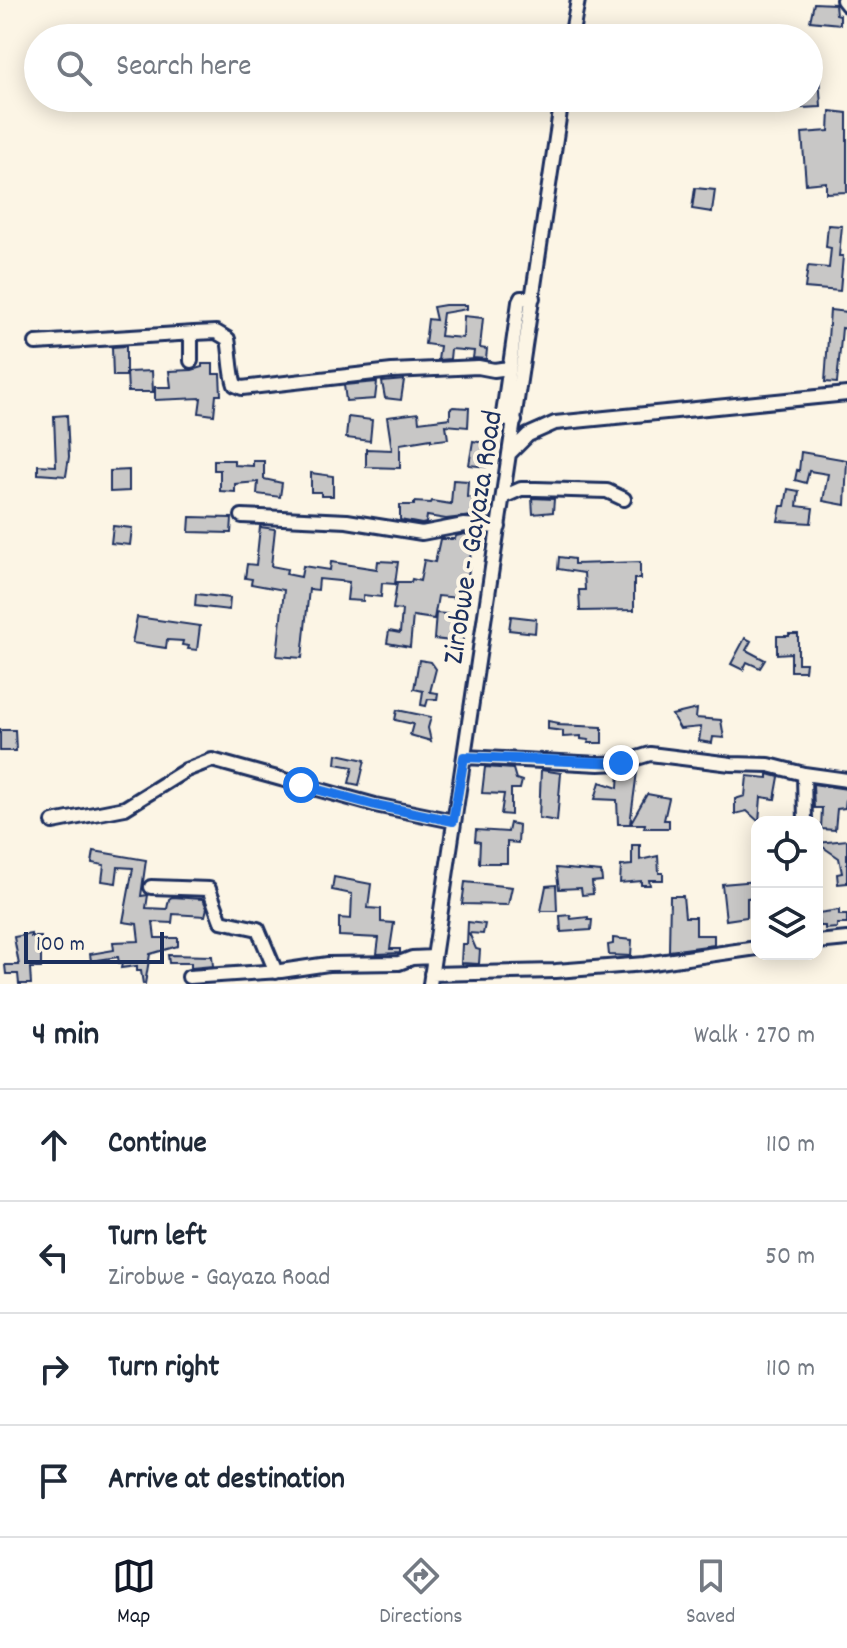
<!DOCTYPE html>
<meta charset="utf-8">
<style>
:root{--surface:#fff;--page:#f6f6f7;--text:#1f2937;--muted:#747a83;--line:#e0e1e3;--accent:#111827}
body{margin:0;font-family:Dekko,sans-serif;background:var(--page);color:var(--text)}
.controls{position:absolute;right:24px;bottom:24px;display:grid;overflow:hidden;border-radius:16px;box-shadow:0 4px 20px #0003}
.controls button{width:72px;height:72px;display:grid;place-items:center;padding:0;border:0;border-bottom:2px solid var(--line);background:var(--surface);color:var(--text);font:40px sans-serif}
.scale{position:absolute;left:24px;bottom:20px;width:140px;box-sizing:border-box;padding-left:8px;border:4px solid #1b2f5e;border-top:0;font-size:22px;line-height:28px;white-space:nowrap;color:#1b2f5e;-webkit-text-stroke:6px #fcf5e5;paint-order:stroke}
.stop{position:absolute;width:24px;height:24px;margin:-18px;border:6px solid #1a73e8;border-radius:50%;background:#fff}
.stop.end{background:#1a73e8;border-color:#fff;box-shadow:0 2px 8px #0008}
.list{margin:0;padding:0;list-style:none}
h2{display:flex;justify-content:space-between;align-items:center;height:104px;margin:0;padding:0 32px;font-size:34px}
h2 small{font-size:26px;font-weight:400;color:var(--muted)}
.list li{display:grid;grid-template-columns:52px 1fr auto;gap:24px;align-items:center;box-sizing:border-box;height:112px;padding:0 32px;border-top:2px solid var(--line)}
.list b{display:block;font-size:30px;white-space:nowrap}
.list p{margin:0;font-size:26px;white-space:nowrap;color:var(--muted)}
.list em{font-size:26px;font-style:normal;color:var(--muted)}
.icon{flex:none;width:44px;height:44px;fill:none;stroke:currentColor;stroke-width:2;stroke-linecap:round;stroke-linejoin:round}
.map{position:relative;flex:none;width:847px;height:984px;overflow:hidden}
.search{position:absolute;background:var(--surface);box-shadow:0 4px 20px #0003;left:24px;right:24px;top:24px;height:88px;display:flex;align-items:center;gap:20px;box-sizing:border-box;padding:0 28px;border-radius:44px;color:var(--muted);font-size:30px}
.sheet{height:552px;background:var(--surface)}
nav{display:flex;justify-content:space-around;align-items:center;box-sizing:border-box;height:112px;border-top:2px solid var(--line);background:var(--surface);font-size:22px;color:var(--muted)}
nav a{display:grid;justify-items:center;gap:4px}
nav .on{color:var(--accent)}
.map>svg:first-child{display:block}
.building{fill:#c8c7c6;stroke:#1b2f5e;stroke-width:2}
.lines{fill:none;stroke-linecap:round;stroke-linejoin:round}
.minor-casing{stroke:#1b2f5e;stroke-width:18}
.minor{stroke:#fcf5e5;stroke-width:12}
.route{stroke:#1a73e8;stroke-width:10}
.labels{text-anchor:middle;stroke-width:8;stroke-linejoin:round;paint-order:stroke}
.street-label{font-size:30px;fill:#1b2f5e;stroke:#fcf5e5}
</style>
<div class="map">
<svg width="847" height="984" viewBox="0 0 847 984">
<rect width="100%" height="100%" fill="#fcf5e5"/>
<filter id="ink" filterUnits="userSpaceOnUse"><feTurbulence type="fractalNoise" baseFrequency=".0125" numOctaves="2"/><feDisplacementMap in="SourceGraphic" scale="16" xChannelSelector="R" yChannelSelector="G"/><feConvolveMatrix kernelMatrix="1 2 1 2 8 2 1 2 1" color-interpolation-filters="sRGB"/></filter>
<g filter="url(#ink)">
<path class="building" d="M814,3L835,4L836,14L840,15V24L810,21Z
M809,74H819L821,107L802,108L801,98H809Z
M830,111L847,113V192L826,193V182L806,184L802,133L829,131Z
M695,188L715,190L712,212L692,209Z
M828,225L842,226L839,256H843L840,291L805,288L808,266L829,268L831,248L826,247Z
M445,305H467V309L443,313L440,336L463,338L464,316L483,318L480,348L487,349L486,359L473,358L474,351L451,349L450,359L438,360L440,346L425,344L428,319L436,320L433,307Z
M830,310L847,312V329L842,328L837,383L825,382Z
M126,346V376H113L112,347Z
M202,364H213V374H220L221,395H216L214,415L199,413L201,398L155,400V387H171L169,371L192,370L202,367Z
M152,371L153,392H128L127,372Z
M404,380L401,400L385,398L382,382Z
M377,382L375,399L346,401L344,385Z
M453,407L469,408L468,427L446,425L448,439L431,441V439L400,444V468L366,467V449L392,450L387,417L418,413L419,422L450,418V409Z
M67,415L69,457L66,476L38,474V465L56,466L54,416Z
M348,417L372,420L370,441L346,438Z
M473,441L490,444L486,467L469,465Z
M801,452L847,460L845,505L823,501L828,474L809,471L806,483L795,480L797,470L799,471Z
M214,460H234V465L253,466V461H264V479L282,483L280,497L257,494L258,482L235,484V492L220,491V470H214Z
M129,470V491L110,492V471Z
M311,473L333,476V496H321V492H311Z
M453,480L468,481L467,497L473,498L472,516L446,519L427,516L426,523L422,524L400,520V505H414V502L431,503L432,501L451,504Z
M788,489L799,491L797,506L813,508L811,523L778,521L781,506H785Z
M532,498L554,499L553,512L533,514Z
M190,517L232,518L231,533L189,532Z
M113,526L132,528L130,545L111,543Z
M260,527L275,529L271,566L287,569L286,574L301,577L303,566L330,570L331,562L377,569L378,561L398,562L395,584L382,583L381,597L363,595V601L347,600L349,582L319,579L318,590L309,589L302,658L277,656L284,590L251,584L252,579L245,578L247,564L256,565Z
M465,534L473,535L467,585L460,584L459,598L438,596L434,619L413,616L410,647L387,643L389,631L400,633L402,610L393,609L397,582H411L412,579L420,581L424,560L435,562L440,539H455L456,536Z
M559,557L574,559V564L640,562V579H634V610L580,611L579,590H585L584,573L558,569Z
M196,594L230,598L229,610L195,606Z
M436,613L465,616L462,650L450,649L451,641L434,639Z
M511,616L536,619L535,633L509,630Z
M137,617L200,626L197,650L188,649L189,646L182,645L183,641L167,640L166,648L132,643Z
M789,634H798V663H806L805,671H791V653L777,654V636H789Z
M745,638L751,641L746,650L765,660L760,668L747,662L743,670L731,664Z
M419,660L431,662L436,669L430,692L438,693L437,700L428,699L426,706L421,705L423,691L414,689Z
M697,709L696,718L721,720L724,738L713,737L712,743L699,741L701,727L680,729L672,715Z
M397,710L431,717L428,728L431,741L410,735L413,724L395,720Z
M548,721L559,723L558,725L602,727V743H588L589,740L581,739V736L563,737V731L548,729Z
M0,730H15L16,751H0Z
M337,754L365,760L359,785L349,783L353,767L336,764Z
M485,767L513,769L516,779L522,781L520,789H511V815L501,814L504,794L482,793Z
M541,770L561,773L557,821L539,818Z
M628,770L637,772L630,824H618L617,800L595,799L600,782L618,788L619,772Z
M768,774L779,777L775,799L761,797L759,822L747,811L735,814V799L745,796L747,776L768,778Z
M813,784L847,789L845,808L837,809L835,830L821,829L822,808H814Z
M647,794L669,798L664,820H669V828H644L645,824H630Z
M510,823L519,825L518,843L507,842V863H479L480,842L475,841L476,830L508,832Z
M847,840V883L838,884L837,874L842,873L839,858L817,843Z
M632,845H640V860L658,856L659,873H663V880H649L650,885H641V881L620,883L621,866L632,865Z
M94,851L146,860L141,896L148,895L146,908L167,909L169,899L172,897L203,899L207,908L205,916L173,914L172,923L153,922L155,938H178V946L150,954L145,984H143L141,971H137V966L121,968L122,963H119L118,957L91,961L90,954L114,950L113,942L139,941L137,924L123,922L133,868L118,867L116,883L102,881L104,865L92,863Z
M556,868L601,872L602,881L592,882L593,894L582,895L581,888L559,889Z
M334,877L371,884L368,908L381,909V922L394,923L390,949H400V953L377,954L379,938L339,936V918L351,919L352,894L332,890Z
M757,881V897L747,898V917L726,920L722,884Z
M465,882L512,887L508,905L462,904Z
M556,885L557,911H541L546,886Z
M670,896H683L685,917H696V935H714V945L669,951Z
M839,910V915H847V924H837V928L825,929V926H819L818,913Z
M570,915L571,919L588,917V920H592L591,930L561,932L560,916Z
M468,922L485,924L483,934L469,933L476,949L480,950L479,964L461,963L462,944H467Z
M31,934V937H41V968H30L31,984H19L18,974H6L5,965H19L14,937Z
M613,938L632,940L631,956L609,955L608,945L613,944Z
M168,955L212,956L213,966L191,968V963H169Z"/>
<g class="lines">
<defs>
<path id="minor" d="M843,0L847,5
M571,38L578,0
M36,343L194,333
M191,361V336L194,333L216,332L228,339C231,354 230,371 235,385L242,388L392,371L478,367L494,370L509,368
M515,421L504,418L503,414L519,302L521,298H533
M510,453L528,435L555,423L847,394
M503,497L521,489H536L607,491L624,499
M242,516L347,521L422,533L464,525L499,527
M464,757L599,764L621,763L650,754L731,764L769,765L804,774L847,780
M804,774L805,822
M53,822L125,808L186,770L212,760L375,805L453,821
M151,887L209,889L221,921L258,929L276,972
M817,942L847,939
M431,974L556,971L645,964L757,948
M189,977L281,971L328,964L399,963L412,958L434,957
M430,984L562,98"/>
</defs>
<use href="#minor" class="minor-casing"/>
<use href="#minor" class="minor"/>
</g>
</g>
<g class="lines" filter="url(#ink)">
<path class="route" d="M301,785L375,805L453,821L464,757L621,763"/>
</g>
<g class="labels">
<g class="street-label">
<text transform="translate(471 537) rotate(-81)" y="10">Zirobwe - Gayaza Road</text>
</g>
</g>
</svg>
<div class="controls">
<button><svg class="icon" aria-label="locate" viewBox="0 0 24 24"><circle cx="12" cy="12" r="6"/><path d="M12 2v4M12 18v4M2 12h4M18 12h4"/></svg></button>
<button><svg class="icon" aria-label="layers" viewBox="0 0 24 24"><path d="M12 4l9 5-9 5-9-5zM3 14l9 5 9-5"/></svg></button>
</div>
<div class="scale">100 m</div>
<div class="stop" style="left:301px;top:785px"></div>
<div class="stop end" style="left:621px;top:763px"></div>
<div class="search"><svg class="icon" aria-label="search" viewBox="0 0 24 24"><circle cx="10" cy="10" r="6"/><path d="M15 15l6 6"/></svg>Search here</div>
</div>
<section class="sheet">
<h2>4 min<small>Walk · 270 m</small></h2>
<ul class="list">
<li><svg class="icon" aria-label="ahead" viewBox="0 0 24 24"><path d="M12 20V5M6 11l6-6 6 6"/></svg><div><b>Continue</b></div><em>110 m</em></li>
<li><svg class="icon" aria-label="left" viewBox="0 0 24 24"><path d="M17 20v-9H6M10 6l-5 5 5 5"/></svg><div><b>Turn left</b><p>Zirobwe - Gayaza Road</p></div><em>50 m</em></li>
<li><svg class="icon" aria-label="right" viewBox="0 0 24 24"><path d="M7 20v-9h11M14 6l5 5-5 5"/></svg><div><b>Turn right</b></div><em>110 m</em></li>
<li><svg class="icon" aria-label="arrive" viewBox="0 0 24 24"><path d="M6 21V4h12l-3 4 3 4H6"/></svg><div><b>Arrive at destination</b></div></li>
</ul>
</section>
<nav>
<a class="on"><svg class="icon" aria-label="map" viewBox="0 0 24 24"><path d="M3 6l6-2 6 2 6-2v14l-6 2-6-2-6 2zM9 4v14M15 6v14"/></svg>Map</a>
<a><svg class="icon" aria-label="directions" viewBox="0 0 24 24"><path d="M12 3l9 9-9 9-9-9zM9 14v-3h6M13 9l2 2-2 2"/></svg>Directions</a>
<a><svg class="icon" aria-label="saved" viewBox="0 0 24 24"><path d="M7 4h10v16l-5-4-5 4z"/></svg>Saved</a>
</nav>
